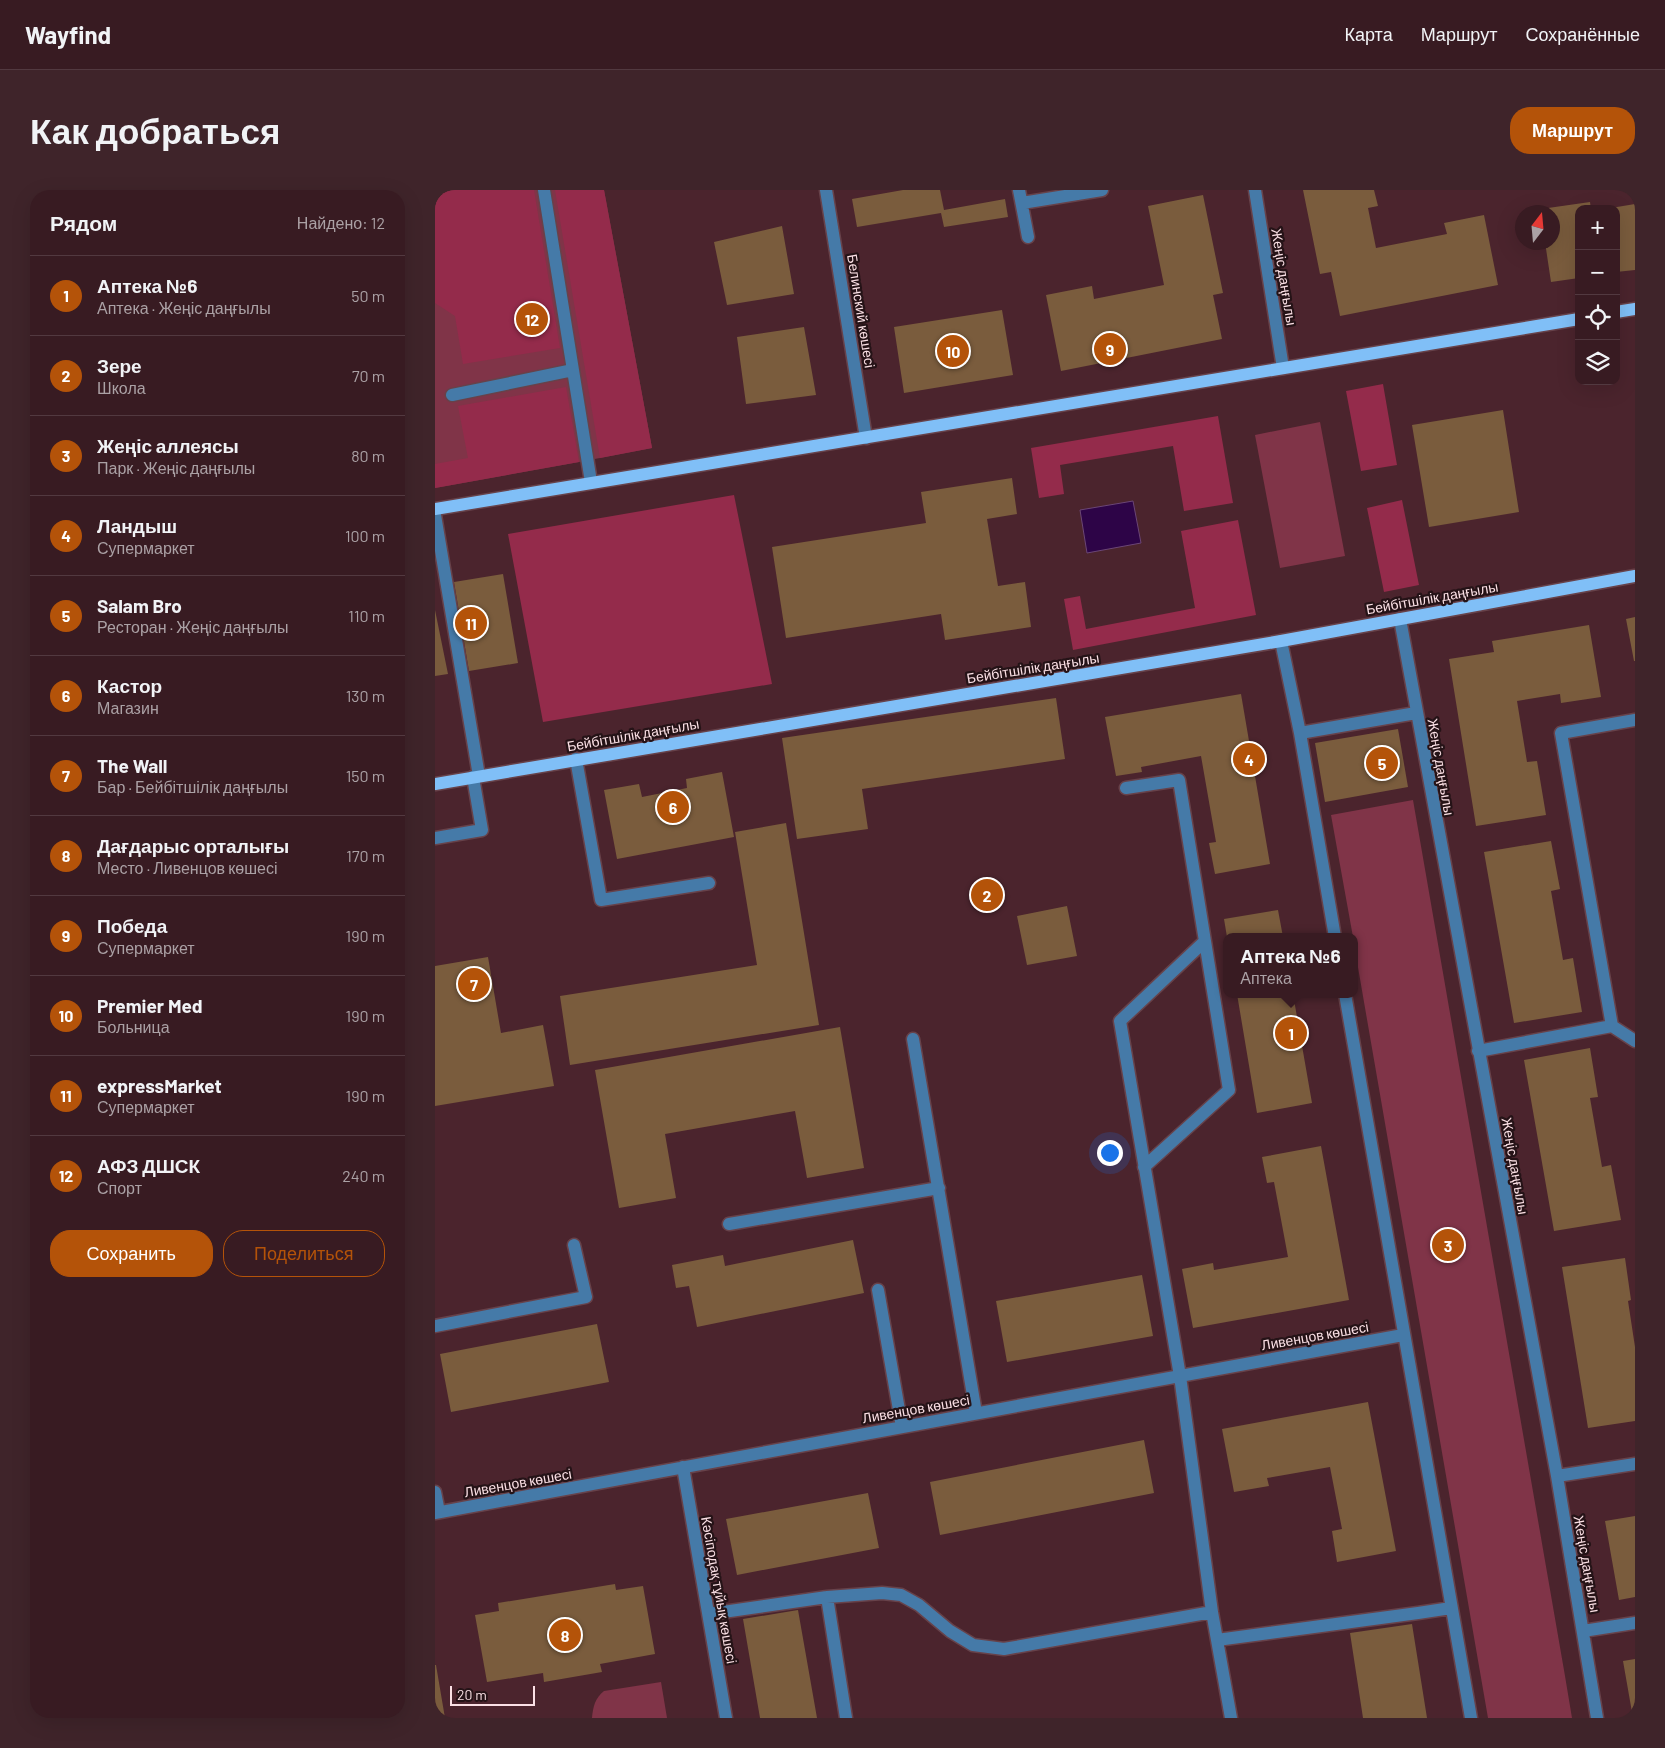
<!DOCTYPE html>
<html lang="ru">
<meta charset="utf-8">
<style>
:root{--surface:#381b22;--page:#3f242a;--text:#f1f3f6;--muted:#aba1a5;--line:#523940;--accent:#b45309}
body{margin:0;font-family:Barlow,sans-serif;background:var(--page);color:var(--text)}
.controls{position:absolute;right:15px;top:15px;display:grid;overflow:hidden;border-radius:10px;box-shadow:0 5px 20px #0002}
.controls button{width:45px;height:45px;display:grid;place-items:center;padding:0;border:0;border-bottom:1px solid var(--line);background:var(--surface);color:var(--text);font:25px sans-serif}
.compass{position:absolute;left:1080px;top:15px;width:45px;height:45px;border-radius:50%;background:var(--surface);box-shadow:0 5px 20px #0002;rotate:16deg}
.scale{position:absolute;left:15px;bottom:12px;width:85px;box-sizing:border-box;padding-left:5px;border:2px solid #fbe0e5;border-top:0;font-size:14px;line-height:18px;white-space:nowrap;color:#fbe0e5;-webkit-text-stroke:4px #251317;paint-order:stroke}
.you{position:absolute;left:674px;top:962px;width:18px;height:18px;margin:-12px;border:4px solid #fff;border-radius:50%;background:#1a73e8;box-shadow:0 0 0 8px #1a73e833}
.badge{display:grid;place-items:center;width:32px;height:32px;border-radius:50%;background:var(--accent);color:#fff;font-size:16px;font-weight:700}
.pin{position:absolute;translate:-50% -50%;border:2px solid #fff;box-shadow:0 1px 5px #0006}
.popup{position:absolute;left:788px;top:743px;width:135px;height:65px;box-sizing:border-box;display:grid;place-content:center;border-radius:10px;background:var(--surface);filter:drop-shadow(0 1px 4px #0005);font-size:16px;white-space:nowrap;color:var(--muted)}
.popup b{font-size:19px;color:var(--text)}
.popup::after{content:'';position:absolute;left:50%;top:100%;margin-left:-10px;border:10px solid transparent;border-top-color:var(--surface)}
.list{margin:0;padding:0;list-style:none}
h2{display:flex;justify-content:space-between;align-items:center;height:65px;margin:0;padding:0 20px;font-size:21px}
h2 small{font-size:16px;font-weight:400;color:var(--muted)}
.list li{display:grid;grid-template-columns:32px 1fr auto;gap:15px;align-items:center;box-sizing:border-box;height:80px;padding:0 20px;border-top:1px solid var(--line)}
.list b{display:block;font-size:19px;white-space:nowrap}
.list p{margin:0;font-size:16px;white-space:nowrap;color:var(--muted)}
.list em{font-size:16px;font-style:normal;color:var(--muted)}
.actions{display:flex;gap:10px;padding:15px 20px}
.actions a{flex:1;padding:11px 0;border:1px solid var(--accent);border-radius:20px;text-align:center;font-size:18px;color:var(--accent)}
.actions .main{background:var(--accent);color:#fff}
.icon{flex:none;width:28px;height:28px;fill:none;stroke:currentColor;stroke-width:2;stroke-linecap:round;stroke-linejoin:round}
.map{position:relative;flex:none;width:1200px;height:1528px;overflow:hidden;border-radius:20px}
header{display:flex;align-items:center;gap:30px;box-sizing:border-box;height:70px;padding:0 25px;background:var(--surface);border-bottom:1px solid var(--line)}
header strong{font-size:24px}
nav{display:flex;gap:28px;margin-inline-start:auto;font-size:18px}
.intro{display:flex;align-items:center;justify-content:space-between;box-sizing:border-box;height:120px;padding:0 30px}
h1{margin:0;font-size:35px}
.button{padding:12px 22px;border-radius:20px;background:var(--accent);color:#fff;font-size:18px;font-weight:700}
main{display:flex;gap:30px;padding:0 30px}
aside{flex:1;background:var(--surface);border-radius:20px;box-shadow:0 5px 20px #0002}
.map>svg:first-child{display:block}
.green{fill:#803448}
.forest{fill:#942b4b}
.water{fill:#2d0447;stroke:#6b4676}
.building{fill:#7a5c3d}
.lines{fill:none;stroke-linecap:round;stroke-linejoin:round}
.minor-casing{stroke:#67424a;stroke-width:15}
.major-casing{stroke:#67424a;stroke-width:15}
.minor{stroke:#457aa8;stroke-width:12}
.major{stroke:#80bff7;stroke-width:12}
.labels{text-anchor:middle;stroke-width:4.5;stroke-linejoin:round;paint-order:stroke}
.street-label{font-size:14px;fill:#fbe0e5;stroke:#251317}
</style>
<header>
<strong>Wayfind</strong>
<nav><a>Карта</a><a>Маршрут</a><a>Сохранённые</a></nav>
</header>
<div class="intro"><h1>Как добраться</h1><a class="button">Маршрут</a></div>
<main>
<aside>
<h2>Рядом<small>Найдено: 12</small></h2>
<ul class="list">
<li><span class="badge">1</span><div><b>Аптека №6</b><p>Аптека · Жеңіс даңғылы</p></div><em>50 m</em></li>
<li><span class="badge">2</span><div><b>Зере</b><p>Школа</p></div><em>70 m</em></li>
<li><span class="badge">3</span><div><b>Жеңіс аллеясы</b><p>Парк · Жеңіс даңғылы</p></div><em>80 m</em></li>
<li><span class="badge">4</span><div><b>Ландыш</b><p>Супермаркет</p></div><em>100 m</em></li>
<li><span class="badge">5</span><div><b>Salam Bro</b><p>Ресторан · Жеңіс даңғылы</p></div><em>110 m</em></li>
<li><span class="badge">6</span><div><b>Кастор</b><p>Магазин</p></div><em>130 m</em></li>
<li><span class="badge">7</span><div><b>The Wall</b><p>Бар · Бейбітшілік даңғылы</p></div><em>150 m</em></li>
<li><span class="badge">8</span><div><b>Дағдарыс орталығы</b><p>Место · Ливенцов көшесі</p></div><em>170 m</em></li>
<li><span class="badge">9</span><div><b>Победа</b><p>Супермаркет</p></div><em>190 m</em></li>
<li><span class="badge">10</span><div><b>Premier Med</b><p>Больница</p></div><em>190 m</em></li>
<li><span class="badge">11</span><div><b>expressMarket</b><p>Супермаркет</p></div><em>190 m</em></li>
<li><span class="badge">12</span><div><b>АФЗ ДШСК</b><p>Спорт</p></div><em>240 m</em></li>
</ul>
<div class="actions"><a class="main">Сохранить</a><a>Поделиться</a></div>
</aside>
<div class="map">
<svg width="1200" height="1528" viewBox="0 0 1200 1528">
<rect width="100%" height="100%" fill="#4b242d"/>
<path class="green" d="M0,0H169L217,258L144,272L0,298Z
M885,232L910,366L845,378L820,245Z
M978,610L1130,1486L1137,1528H1053L920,760V747H918L896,625Z
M226,1492L232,1528H157C158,1517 160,1508 169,1501Z"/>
<path class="forest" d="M0,0H99L125,158L28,174L20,126L0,113Z
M120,0H169L217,258L165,268Z
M948,194L962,275L926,281L911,201Z
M131,197L144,272L0,298V274L33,268L23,216Z
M783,226L798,313L749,321L738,256L625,275L629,304L604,308L596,258Z
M299,305L337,494L108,532L73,344Z
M967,310L984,395L949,402L932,318Z
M803,330L821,425L638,460L629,409L645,406L651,439L760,418L746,341Z"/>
<path class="water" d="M698,311L706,353L652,363L645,320Z"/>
<path class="building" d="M468,0H505L509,20L570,9L573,27L509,37L506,23L422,37L417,9Z
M868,0H939L943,16L933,18L941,58L1012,44L1009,33L1049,25L1063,95L905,126L896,82L885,84Z
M768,5L788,103L778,105L787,149L626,181L611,105L657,96L659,109L729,95L713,16Z
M1155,12L1156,19H1144V88L1116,92L1110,52H1118V22H1106V19Z
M1200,14V80L1181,82V19L1176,18Z
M347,36L359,104L292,115L279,52Z
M567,120L578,185L469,203L459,137Z
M369,137L381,205L311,214L302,147Z
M1068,220L1084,322L994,337L977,235Z
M577,288L582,324L552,329L563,396L590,392L596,437L510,450L506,424L351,448L337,357L491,333L486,302Z
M68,384L83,473L34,481L19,392Z
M0,420L13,484L0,486Z
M1200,427V471H1199L1191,429Z
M1154,435L1166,507L1126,513L1125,504L1082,511L1092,572L1102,571L1111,625L1041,636L1014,469L1059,462L1057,451Z
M806,504L835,674L780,684L774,653L781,652L766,566L706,577L707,582L681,586L670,527Z
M621,508L630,569L427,599L433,639L362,649L347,548Z
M963,539L973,597L890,612L880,553Z
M287,582L299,647L182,669L169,600L204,594L207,607L252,598L251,589Z
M351,633L384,835L135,875L125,806L322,775L300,642Z
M1116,651L1125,699L1116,701L1128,770L1138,768L1147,822L1079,833L1049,662Z
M632,716L642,766L592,775L582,726Z
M843,720L848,747H792L789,729Z
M53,767L66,843L108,835L119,896L0,916V776Z
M802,804H858L877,913L822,923Z
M405,837L429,978L372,988L360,921L230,944L241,1008L184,1018L160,880Z
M1155,858L1163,907L1155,908L1167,977L1176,975L1186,1030L1119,1041L1089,870Z
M886,956L914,1110L758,1138L747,1079L778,1073L779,1080L853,1067L839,992L832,993L827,967Z
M418,1050L429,1103L262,1137L254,1096L241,1098L237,1075L288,1065L290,1076Z
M1190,1068L1196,1110L1193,1111L1200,1157V1231L1153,1238L1127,1077Z
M707,1085L718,1146L572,1172L561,1111Z
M162,1134L174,1192L16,1222L5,1164Z
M933,1212L961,1361L902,1372L897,1341L907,1339L895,1277L832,1288L834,1296L799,1302L787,1239Z
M709,1250L719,1303L505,1345L495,1292Z
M433,1303L444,1358L302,1385L291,1329Z
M1200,1326V1407L1184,1410L1170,1331Z
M180,1394L181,1400L208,1396L220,1464L165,1474L167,1482L109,1492L108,1483L52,1492L40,1425L64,1421L63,1413Z
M363,1420L382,1528H325L308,1429Z
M977,1434L992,1528H928L915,1443Z
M1200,1469V1528H1198L1188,1471Z
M0,1475H1L10,1528H0Z"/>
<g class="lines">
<defs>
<path id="minor" d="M109,0L156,292
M391,0L431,248
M584,0L593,47
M820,0L848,178
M587,13L667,0
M17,205L138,180
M0,325L44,586
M965,429L1122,1286L1162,1528
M846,451L865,543L900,747
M1200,530L1126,543L1177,836L1200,851
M865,543L981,523
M141,569L166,710L274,693
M691,598L744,590L794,900L709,977
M0,648L47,640L38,587
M770,751L685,831L745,1186L777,1422L796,1528
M910,804L1036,1528
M478,849L541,1223
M1043,861L1177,836
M294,1034L504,998
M443,1100L467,1237
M0,1136L151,1107L139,1055
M248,1277L291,1528
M1122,1286L1200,1274
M0,1302L4,1322
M0,1323L968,1145
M392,1407L411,1528
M274,1424L392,1407L447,1403L466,1405L484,1415L515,1441L538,1455L569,1459L777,1422
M1148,1441L1200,1433
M782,1450L983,1423L1016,1418"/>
<path id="major" d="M1181,122L1200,119
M0,319L1144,129
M0,594L846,451L1200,386"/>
</defs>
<use href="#minor" class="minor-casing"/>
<use href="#major" class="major-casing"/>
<use href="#minor" class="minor"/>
<use href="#major" class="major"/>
</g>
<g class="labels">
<g class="street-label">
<text transform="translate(849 87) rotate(81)" y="5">Жеңіс даңғылы</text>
<text transform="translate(426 121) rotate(81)" y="5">Белинский көшесі</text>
<text transform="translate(997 408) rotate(-10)" y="5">Бейбітшілік даңғылы</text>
<text transform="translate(598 478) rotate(-9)" y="5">Бейбітшілік даңғылы</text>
<text transform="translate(198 545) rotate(-10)" y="5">Бейбітшілік даңғылы</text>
<text transform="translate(1006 577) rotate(80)" y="5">Жеңіс даңғылы</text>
<text transform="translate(1080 976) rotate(80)" y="5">Жеңіс даңғылы</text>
<text transform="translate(880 1146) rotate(-10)" y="5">Ливенцов көшесі</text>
<text transform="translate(481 1219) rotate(-10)" y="5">Ливенцов көшесі</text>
<text transform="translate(83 1293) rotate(-10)" y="5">Ливенцов көшесі</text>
<text transform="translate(1152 1374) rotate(80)" y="5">Жеңіс даңғылы</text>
<text transform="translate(284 1400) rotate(80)" y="5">Кәсіподақ тұйық көшесі</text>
</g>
</g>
</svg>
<div class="controls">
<button>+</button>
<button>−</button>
<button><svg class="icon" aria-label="locate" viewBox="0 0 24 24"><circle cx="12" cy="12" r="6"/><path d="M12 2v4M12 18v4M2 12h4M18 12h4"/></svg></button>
<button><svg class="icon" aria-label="layers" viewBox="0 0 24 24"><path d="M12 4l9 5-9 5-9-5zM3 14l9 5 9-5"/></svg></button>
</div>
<svg class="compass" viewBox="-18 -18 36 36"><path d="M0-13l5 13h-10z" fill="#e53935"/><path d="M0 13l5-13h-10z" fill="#aba1a5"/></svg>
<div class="scale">20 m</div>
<div class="you"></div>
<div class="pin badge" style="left:856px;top:843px">1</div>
<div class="popup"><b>Аптека №6</b>Аптека</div>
<div class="pin badge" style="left:552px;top:705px">2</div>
<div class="pin badge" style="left:1013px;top:1055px">3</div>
<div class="pin badge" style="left:814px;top:569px">4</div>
<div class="pin badge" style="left:947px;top:573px">5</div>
<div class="pin badge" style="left:238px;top:617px">6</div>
<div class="pin badge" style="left:39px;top:794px">7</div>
<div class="pin badge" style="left:130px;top:1445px">8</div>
<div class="pin badge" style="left:675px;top:159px">9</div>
<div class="pin badge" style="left:518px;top:161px">10</div>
<div class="pin badge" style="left:36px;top:433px">11</div>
<div class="pin badge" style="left:97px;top:129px">12</div>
</div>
</main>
